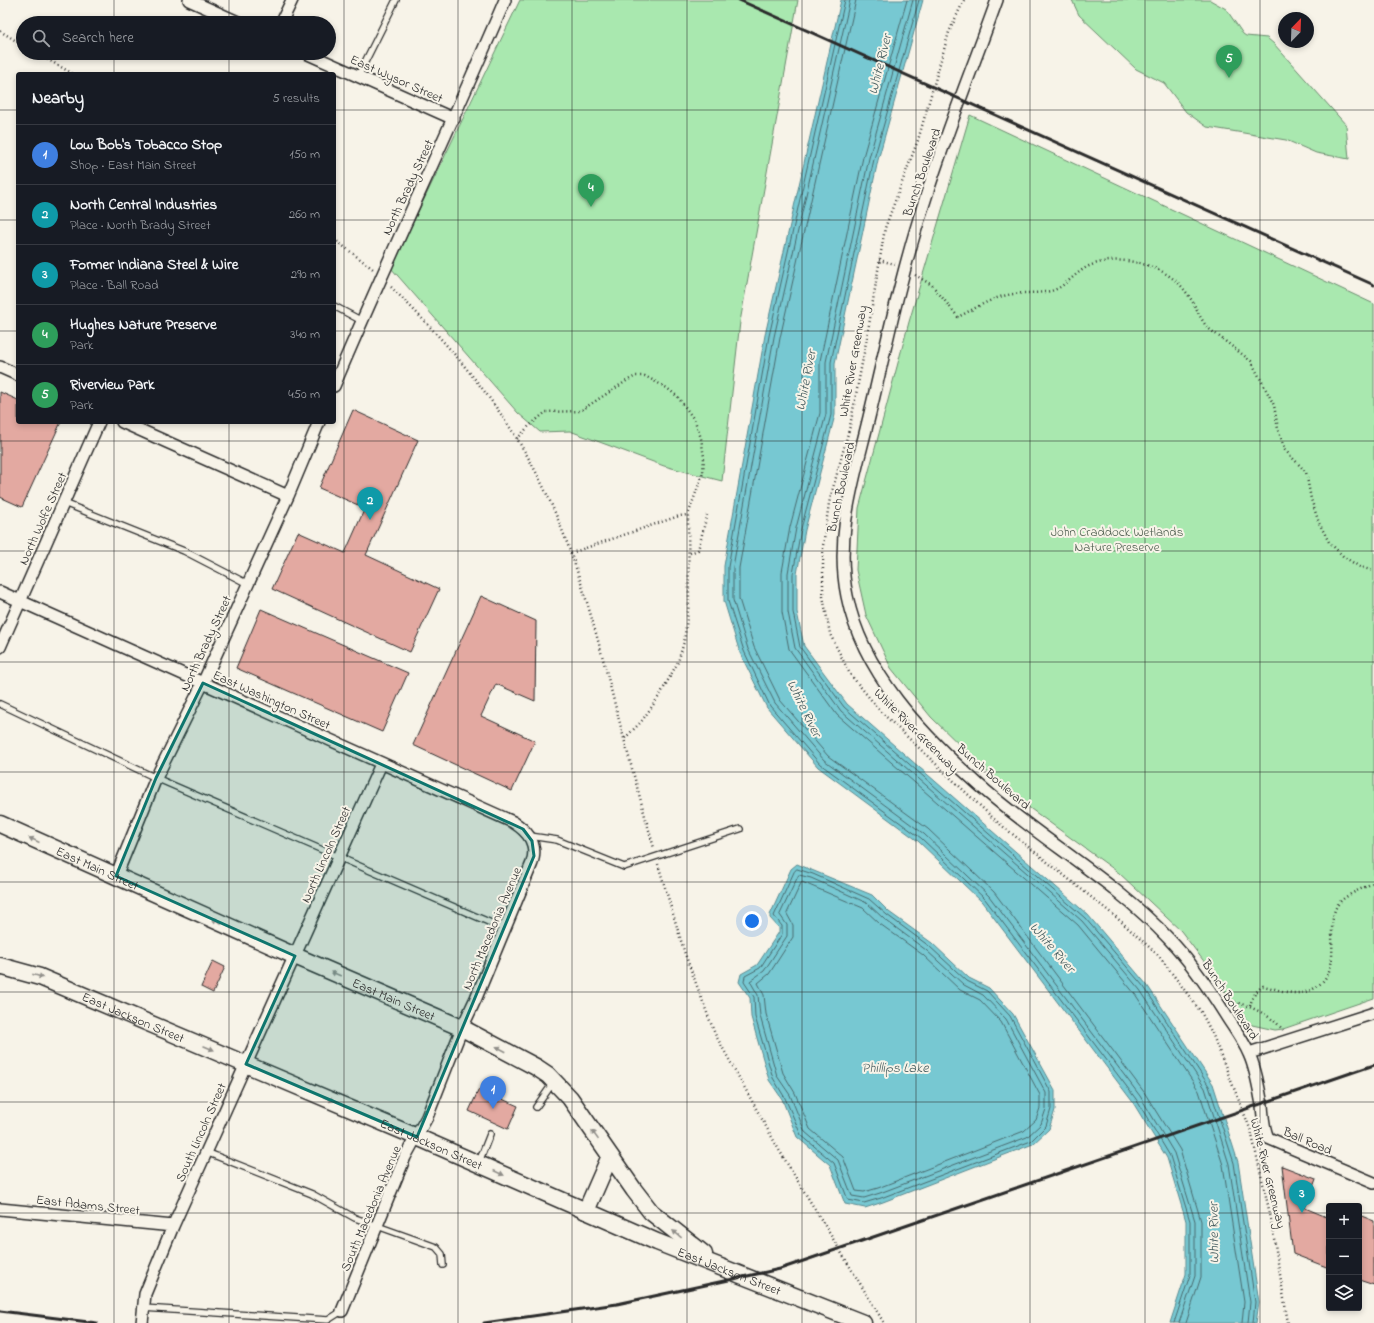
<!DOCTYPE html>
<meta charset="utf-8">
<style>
:root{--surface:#171b24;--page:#242831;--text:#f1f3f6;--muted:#9ea1a6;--line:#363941;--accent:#98999b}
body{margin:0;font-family:"Indie Flower",sans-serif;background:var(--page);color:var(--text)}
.controls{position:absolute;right:12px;bottom:12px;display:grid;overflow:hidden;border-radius:4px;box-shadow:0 2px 6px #0003}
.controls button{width:36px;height:36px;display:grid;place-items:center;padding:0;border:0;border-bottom:1px solid var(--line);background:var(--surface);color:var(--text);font:20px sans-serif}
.compass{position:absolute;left:1278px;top:12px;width:36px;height:36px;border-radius:50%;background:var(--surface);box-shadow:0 2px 6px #0003;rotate:23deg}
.you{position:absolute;left:752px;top:921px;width:14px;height:14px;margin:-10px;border:3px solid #fff;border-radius:50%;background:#1a73e8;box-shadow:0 0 0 6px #1a73e833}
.badge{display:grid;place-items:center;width:26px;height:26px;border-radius:50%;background:var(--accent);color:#fff;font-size:13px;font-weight:700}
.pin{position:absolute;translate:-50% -33px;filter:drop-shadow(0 1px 2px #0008)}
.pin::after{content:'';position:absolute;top:21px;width:14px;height:12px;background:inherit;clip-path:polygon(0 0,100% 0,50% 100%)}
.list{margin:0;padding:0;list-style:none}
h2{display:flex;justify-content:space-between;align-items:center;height:52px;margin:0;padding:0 16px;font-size:17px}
h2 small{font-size:13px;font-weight:400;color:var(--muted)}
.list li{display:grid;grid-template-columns:26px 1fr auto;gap:12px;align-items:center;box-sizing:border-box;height:60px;padding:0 16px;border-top:1px solid var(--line)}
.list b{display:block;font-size:15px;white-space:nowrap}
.list p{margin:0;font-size:13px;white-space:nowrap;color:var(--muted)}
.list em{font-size:13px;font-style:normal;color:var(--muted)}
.icon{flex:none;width:22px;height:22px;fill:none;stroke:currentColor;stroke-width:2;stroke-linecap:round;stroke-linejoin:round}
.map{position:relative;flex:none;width:1374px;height:1323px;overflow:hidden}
.search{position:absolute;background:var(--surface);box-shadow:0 2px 6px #0003;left:16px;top:16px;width:320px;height:44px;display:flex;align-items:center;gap:10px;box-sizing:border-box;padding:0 14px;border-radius:22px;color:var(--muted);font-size:15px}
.panel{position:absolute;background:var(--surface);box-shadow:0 2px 6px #0003;left:16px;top:72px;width:320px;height:352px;border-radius:4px}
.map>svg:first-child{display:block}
.green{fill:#a9e8af;stroke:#6a8a6d}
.water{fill:#77c8d2;stroke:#59898f}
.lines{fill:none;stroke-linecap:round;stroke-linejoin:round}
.shore{stroke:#496a6e;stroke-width:1}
.building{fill:#e3a9a1;stroke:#2b2b2b}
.lane-casing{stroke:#2b2b2b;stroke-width:8}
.street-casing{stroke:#2b2b2b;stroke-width:14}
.secondary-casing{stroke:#2b2b2b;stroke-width:19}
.path{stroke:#2b2b2b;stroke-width:2.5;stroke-dasharray:1 3;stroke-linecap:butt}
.lane{stroke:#f7f3e8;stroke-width:5.5}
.street{stroke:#f7f3e8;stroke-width:11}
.secondary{stroke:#f7f3e8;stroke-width:16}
.rail{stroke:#2b2b2b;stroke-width:3}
.oneway{fill:#918f8a}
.marked{fill:#0f766e;fill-opacity:0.2;stroke:#0f766e;stroke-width:3;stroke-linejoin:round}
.grid{fill:none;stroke:#2b2b2b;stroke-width:1;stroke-opacity:0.55}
.labels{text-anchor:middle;stroke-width:4;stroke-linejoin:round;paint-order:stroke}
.street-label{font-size:13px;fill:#2b2b2b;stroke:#f7f3e8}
.park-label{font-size:13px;fill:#4a5a4c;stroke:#f7f3e8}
.water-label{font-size:14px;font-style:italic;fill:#425a5d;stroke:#f7f3e8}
</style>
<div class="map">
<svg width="1374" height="1323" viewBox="0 0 1374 1323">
<rect width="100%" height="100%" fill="#f7f3e8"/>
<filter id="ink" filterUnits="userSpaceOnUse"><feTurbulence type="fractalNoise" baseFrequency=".025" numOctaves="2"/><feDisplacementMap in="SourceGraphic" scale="8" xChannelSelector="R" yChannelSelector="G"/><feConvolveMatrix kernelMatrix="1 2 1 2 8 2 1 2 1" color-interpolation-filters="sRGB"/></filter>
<g filter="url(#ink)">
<path class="green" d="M520,0H798L740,322L722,481L664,466L570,431L540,432L518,413L391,268Z
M1072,0H1210L1226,9L1243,34L1246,36L1267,38L1274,44L1346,125L1349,159L1316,153L1286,140L1207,127L1186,112L1164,83L1136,69L1079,15Z
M970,115L1374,304V998L1283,1029L1275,1030L1252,1025L1239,1012L1212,972L1181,931L1119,873L1009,793L931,717L891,668L866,615L856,570L859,508L909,322Z"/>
<path class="water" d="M841,0H923L878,160L835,363V415L805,530L797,574V612L804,646L847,704L1088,915L1147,985L1213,1084L1238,1162L1259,1302L1256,1323H1170L1186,1274V1221L1167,1158L1132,1101L982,902L918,841L818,767L767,708L740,653L724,601V566L765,335Z
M797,864L872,895L889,912L932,943L969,978L989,988L1013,1014L1055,1090V1110L1049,1129L1033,1144L883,1202L865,1208L845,1204L830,1165L797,1137L782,1099L769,1080L751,1017L750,998L739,982L741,974L757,965L779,932V928L770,918V915L791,869Z"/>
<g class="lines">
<path class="shore" d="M845,0L769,336L728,567V601L744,651L770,706L820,764L921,838L985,899L1136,1099L1170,1156L1190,1221V1275L1174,1323
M850,0L774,337L733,567V600L748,649L775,703L824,760L924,834L989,896L1140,1096L1174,1153L1195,1221V1276L1179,1323
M856,0L780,338L739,568V599L754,647L780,700L828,756L928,829L994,892L1144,1092L1180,1150L1201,1221V1277L1186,1323
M907,0L863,157L820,361V413L790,527L782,572V612L789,649L837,715L1078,925L1135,994L1199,1091L1223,1165L1244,1302L1242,1323
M913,0L869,158L826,362V414L796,528L788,573V612L795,648L841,711L1082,921L1140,990L1205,1088L1229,1164L1250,1302L1248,1323
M919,0L874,159L831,362V415L801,529L793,574V612L800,647L844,707L1085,918L1144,987L1209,1086L1234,1163L1255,1302L1253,1323
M797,869L813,874L869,899L887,915L929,946L967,981L987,991L1010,1016L1051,1092V1109L1046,1126L1031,1141L881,1198L864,1203L848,1200L834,1163L801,1135L785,1098L773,1078L755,1017L754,997L744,982L745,976L760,968L782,934V926L774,916L794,872Z
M799,875L811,878L867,903L884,919L926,950L964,985L983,995L1006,1019L1046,1093V1109L1041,1124L1027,1137L880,1193L864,1198L852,1196L838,1160L805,1132L790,1095L777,1076L760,1016L758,995L750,981L764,971L787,936V925L780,915Z
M802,882L863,908L880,924L923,955L960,990L980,1000L1001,1022L1040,1095V1108L1036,1120L1024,1131L878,1188L864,1192L856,1191L843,1157L810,1129L795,1093L783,1073L766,1014L764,995L758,983L769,974L793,937V925L787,914Z"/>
</g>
<path class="building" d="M0,392L18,400V422H61L22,507L0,497Z
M353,410L418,440L366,555L439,589L410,652L272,589L298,532L345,553L365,508L319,488Z
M481,596L536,621L535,701L496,684L481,716L535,741L512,791L413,745Z
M261,609L408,673L382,732L236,668Z
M213,961L225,967L213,993L201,987Z
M479,1089L518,1106L508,1129L469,1111Z
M1282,1166L1316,1179L1305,1208L1329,1218V1268L1293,1254Z
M1359,1215L1374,1221V1285L1359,1280Z"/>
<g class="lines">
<defs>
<path id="lane" d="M358,76L396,0
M334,306L362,321
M64,503L184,551L248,584
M0,704L156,778L505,929
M530,836L557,840L624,867L740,829
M536,1107L553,1083
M206,1152L312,1194L355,1218L436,1247L442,1254L443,1265
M479,1162L490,1134
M143,1308L328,1320L342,1311"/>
<path id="street" d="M189,0L240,23
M997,0C973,67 946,133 925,200C902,270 887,342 870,413C856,473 834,534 847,596C862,672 922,734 978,784C1039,839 1113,879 1169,939C1191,962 1208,987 1225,1014C1233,1027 1243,1040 1249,1054C1256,1069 1259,1089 1262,1105C1263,1117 1263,1127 1268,1138L1374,1183
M281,23L292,0
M306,53L454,119
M0,367L18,375
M334,386C389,256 450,129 505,0
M122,422L288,496
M0,592L513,822C529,832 538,844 532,863L476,998L462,1028L427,1117L405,1157L342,1311
M0,647L99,422
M116,876L156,778L203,683L288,496L319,422
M1249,1053L1374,1013
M0,1209L173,1226
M142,1323L145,1294L173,1226L381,764"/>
<g id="secondary">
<path id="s1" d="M0,824L295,956L462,1028L536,1067L548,1075L570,1098L634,1190L651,1212L704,1254"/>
<path id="s2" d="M0,966L40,977L417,1137L657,1242L863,1323"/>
<path d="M586,1211L610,1156"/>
</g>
</defs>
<use href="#lane" class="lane-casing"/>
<use href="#street" class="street-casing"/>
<use href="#secondary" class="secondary-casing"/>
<path class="path" d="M964,0L949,32L918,140L885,228L867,337L850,426L829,503L823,546V596L830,634L850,674L881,712L995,820L1116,917L1159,956L1201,1012L1212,1033L1251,1131L1270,1214L1288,1323
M0,31L23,45
M37,53L73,74
M334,239L373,269
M879,260L895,264
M915,275L932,285L958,317C976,308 994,296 1014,294C1027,292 1042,294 1054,290C1067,285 1076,272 1089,266C1120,253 1166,264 1186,292C1195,303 1199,318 1208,328L1251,361L1274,405L1278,429L1285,450L1306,472L1311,499L1319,523L1329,542L1344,557L1360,567L1374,571
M391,287C447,342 502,405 538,476C574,547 594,624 614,701C627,750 640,799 654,848
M517,439L529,426L546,412L580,411L628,380L636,376H645L667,388L678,397L695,421L701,438L704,457L703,473L688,515L689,603L684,642L678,662L660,695L641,722L624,739
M571,553L679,516L688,515
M690,553L698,550L707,515
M658,864L685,954L715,1034L779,1150L884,1323
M1231,1001C1250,1006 1270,1014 1283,1030
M1250,1006C1252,997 1256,991 1263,986C1274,988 1285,993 1296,993C1303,993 1311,991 1316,987C1343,969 1326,935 1335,910C1340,895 1362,890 1374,882"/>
<use href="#lane" class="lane"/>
<use href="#street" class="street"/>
<use href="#secondary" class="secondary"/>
<path class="rail" d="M739,0L1374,285
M0,1311L97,1323
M484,1323L617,1304L780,1269L1374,1065"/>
</g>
<defs><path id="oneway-solid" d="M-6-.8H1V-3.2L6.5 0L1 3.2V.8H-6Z"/></defs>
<g class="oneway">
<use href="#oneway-solid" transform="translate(34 840) rotate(-156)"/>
<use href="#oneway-solid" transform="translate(217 921) rotate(-156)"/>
<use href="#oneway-solid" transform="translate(336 974) rotate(-157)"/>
<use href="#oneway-solid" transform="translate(38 976) rotate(17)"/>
<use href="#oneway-solid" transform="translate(209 1048) rotate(23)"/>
<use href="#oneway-solid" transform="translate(501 1049) rotate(-152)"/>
<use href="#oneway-solid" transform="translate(329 1099) rotate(23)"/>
<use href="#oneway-solid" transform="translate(595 1135) rotate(-125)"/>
<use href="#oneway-solid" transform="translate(499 1173) rotate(24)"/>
<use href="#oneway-solid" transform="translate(677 1234) rotate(-141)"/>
</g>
</g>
<path class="marked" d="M203,683L523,829L532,841L534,856L417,1137L246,1064L295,956L116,876L156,778Z"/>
<path class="grid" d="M114,0V23M229,0V23M344,0V1323M458,0V1323M572,0V1323M687,0V1323M802,0V1323M916,0V1323M1030,0V1323M1145,0V1323M1260,0V1323M114,53V74M229,53V74M0,110H18M334,110H1374M0,220H18M334,220H1374M0,331H18M334,331H1374M114,422V1323M229,422V1323M0,441H1374M0,551H1374M0,662H1374M0,772H1374M0,882H1374M0,992H1374M0,1102H1374M0,1213H1329M1359,1213H1374"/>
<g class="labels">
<g class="street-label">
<text transform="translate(397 78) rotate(24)" y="5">East Wysor Street</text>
<text transform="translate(921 172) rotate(-71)" y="5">Bunch Boulevard</text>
<text transform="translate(407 187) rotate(-65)" y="5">North Brady Street</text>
<text transform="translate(852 361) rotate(-80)" y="5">White River Greenway</text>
<text transform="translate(840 487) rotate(-78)" y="5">Bunch Boulevard</text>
<text transform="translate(42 518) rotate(-66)" y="5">North Wolfe Street</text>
<text transform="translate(205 643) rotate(-65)" y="5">North Brady Street</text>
<text transform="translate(272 699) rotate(24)" y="5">East Washington Street</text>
<text transform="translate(917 730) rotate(45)" y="5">White River Greenway</text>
<text transform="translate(994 776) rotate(41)" y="5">Bunch Boulevard</text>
<text transform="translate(325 854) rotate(-66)" y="5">North Lincoln Street</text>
<text dy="5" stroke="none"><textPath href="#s1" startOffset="107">East Main Street</textPath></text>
<text transform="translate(491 928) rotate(-67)" y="5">North Macedonia Avenue</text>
<text dy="5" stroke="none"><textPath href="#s1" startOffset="431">East Main Street</textPath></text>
<text transform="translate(1231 999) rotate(57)" y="5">Bunch Boulevard</text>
<text dy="5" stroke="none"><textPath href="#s2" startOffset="143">East Jackson Street</textPath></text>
<text transform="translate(200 1132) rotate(-66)" y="5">South Lincoln Street</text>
<text transform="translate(1308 1140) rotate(23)" y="5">Ball Road</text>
<text dy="5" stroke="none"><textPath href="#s2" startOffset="467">East Jackson Street</textPath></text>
<text transform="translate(1269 1173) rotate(76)" y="5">White River Greenway</text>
<text transform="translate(88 1204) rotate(6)" y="5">East Adams Street</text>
<text transform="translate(370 1208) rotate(-67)" y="5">South Macedonia Avenue</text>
<text dy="5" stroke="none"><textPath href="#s2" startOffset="791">East Jackson Street</textPath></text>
</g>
<g class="park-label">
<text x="1117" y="536">John Craddock Wetlands<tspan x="1117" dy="15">Nature Preserve</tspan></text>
</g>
<g class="water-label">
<text transform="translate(879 64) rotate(-76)" y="5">White River</text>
<text transform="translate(805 380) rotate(-79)" y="5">White River</text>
<text transform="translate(805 708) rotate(64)" y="5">White River</text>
<text transform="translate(1053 947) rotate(49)" y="5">White River</text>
<text x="895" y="1072">Phillips Lake</text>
<text transform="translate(1213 1233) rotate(-91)" y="5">White River</text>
</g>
</g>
</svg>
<div class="controls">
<button>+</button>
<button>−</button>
<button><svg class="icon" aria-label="layers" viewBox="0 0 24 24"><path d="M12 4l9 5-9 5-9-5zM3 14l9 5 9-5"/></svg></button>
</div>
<svg class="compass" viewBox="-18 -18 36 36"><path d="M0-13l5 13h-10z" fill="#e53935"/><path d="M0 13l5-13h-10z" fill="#9ea1a6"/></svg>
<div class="you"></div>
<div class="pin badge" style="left:493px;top:1109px;background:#3f7fe0">1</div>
<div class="pin badge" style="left:370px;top:520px;background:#0f9aa8">2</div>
<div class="pin badge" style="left:1302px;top:1213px;background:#0f9aa8">3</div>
<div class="pin badge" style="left:591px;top:207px;background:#2e9e5b">4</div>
<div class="pin badge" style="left:1229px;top:78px;background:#2e9e5b">5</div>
<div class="search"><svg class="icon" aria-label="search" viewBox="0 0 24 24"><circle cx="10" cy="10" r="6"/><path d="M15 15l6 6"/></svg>Search here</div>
<section class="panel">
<h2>Nearby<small>5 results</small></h2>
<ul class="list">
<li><span class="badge" style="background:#3f7fe0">1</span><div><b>Low Bob's Tobacco Stop</b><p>Shop · East Main Street</p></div><em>150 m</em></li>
<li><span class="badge" style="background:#0f9aa8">2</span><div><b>North Central Industries</b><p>Place · North Brady Street</p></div><em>260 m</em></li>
<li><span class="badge" style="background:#0f9aa8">3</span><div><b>Former Indiana Steel &amp; Wire</b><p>Place · Ball Road</p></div><em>290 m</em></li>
<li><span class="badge" style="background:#2e9e5b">4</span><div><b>Hughes Nature Preserve</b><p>Park</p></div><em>340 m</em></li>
<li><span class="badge" style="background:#2e9e5b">5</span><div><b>Riverview Park</b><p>Park</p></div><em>450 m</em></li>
</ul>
</section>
</div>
